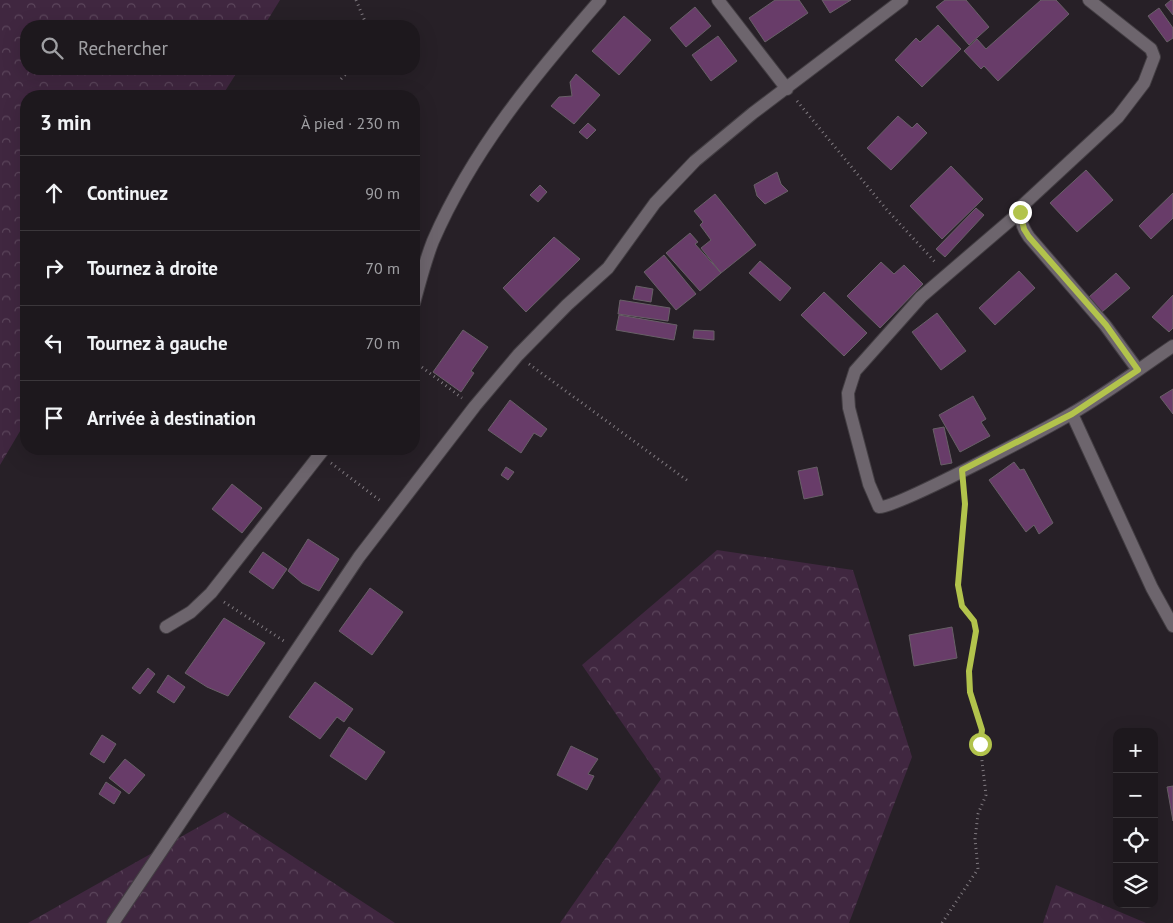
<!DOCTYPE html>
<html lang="fr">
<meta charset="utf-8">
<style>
:root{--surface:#1d181d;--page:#2a252a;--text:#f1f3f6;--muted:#a0a0a4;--line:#3b373b}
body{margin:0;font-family:"PT Sans",sans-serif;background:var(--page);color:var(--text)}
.controls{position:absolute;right:15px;bottom:15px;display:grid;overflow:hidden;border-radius:10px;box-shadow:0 5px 20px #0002}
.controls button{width:45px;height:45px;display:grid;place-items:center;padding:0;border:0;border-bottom:1px solid var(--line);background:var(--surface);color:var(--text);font:25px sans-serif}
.stop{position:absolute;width:15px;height:15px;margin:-11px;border:4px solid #b2c34c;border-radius:50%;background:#fff}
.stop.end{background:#b2c34c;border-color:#fff;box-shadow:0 1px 5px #0008}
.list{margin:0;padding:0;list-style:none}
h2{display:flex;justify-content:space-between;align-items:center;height:65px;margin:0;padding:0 20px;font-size:21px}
h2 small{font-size:16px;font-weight:400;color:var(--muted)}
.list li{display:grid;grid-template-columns:32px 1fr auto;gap:15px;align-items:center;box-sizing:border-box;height:75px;padding:0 20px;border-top:1px solid var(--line)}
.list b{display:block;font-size:19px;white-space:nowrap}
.list em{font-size:16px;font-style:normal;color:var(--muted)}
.icon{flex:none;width:28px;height:28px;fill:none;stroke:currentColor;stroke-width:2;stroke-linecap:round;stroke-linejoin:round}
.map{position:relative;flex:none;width:1173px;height:923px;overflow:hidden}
.search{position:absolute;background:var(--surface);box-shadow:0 5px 20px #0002;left:20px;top:20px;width:400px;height:55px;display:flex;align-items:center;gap:12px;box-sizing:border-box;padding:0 18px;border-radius:20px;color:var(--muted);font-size:19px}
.panel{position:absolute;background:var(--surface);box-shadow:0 5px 20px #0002;left:20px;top:90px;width:400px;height:365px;border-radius:20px}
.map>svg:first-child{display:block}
.forest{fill:url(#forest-crowns)}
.building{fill:#683c69;stroke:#686067}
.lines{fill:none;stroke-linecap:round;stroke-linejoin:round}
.minor-casing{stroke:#433e43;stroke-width:14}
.path{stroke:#817b81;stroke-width:3;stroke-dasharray:1 4;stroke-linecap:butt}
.minor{stroke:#6d656d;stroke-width:12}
.route{stroke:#b2c34c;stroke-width:6}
</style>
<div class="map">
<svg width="1173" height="923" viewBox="0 0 1173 923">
<defs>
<pattern id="forest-crowns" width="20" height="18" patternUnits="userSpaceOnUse" patternTransform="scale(1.25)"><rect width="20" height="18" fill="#402740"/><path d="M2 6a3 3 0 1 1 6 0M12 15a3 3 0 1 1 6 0" fill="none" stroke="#5c465c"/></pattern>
</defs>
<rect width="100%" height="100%" fill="#272027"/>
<path class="forest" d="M0,0H280L264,26H26V69H239L222,96H26V421L0,465Z
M717,550L853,570L912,757L849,923H560L661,779L582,665Z
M225,812L395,923H28Z
M1056,885L1146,923H1043Z"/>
<path class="building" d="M775,0H799L808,13L765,42L749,18Z
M822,0H851L830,13Z
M945,0H966L989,27L969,45L936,7Z
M1041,0H1056L1069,14L998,81L984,66L981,69L964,51L977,39L986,49Z
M1171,0H1173V15L1165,5Z
M695,7L711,26L686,47L670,28Z
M1159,8L1173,28V38L1167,42L1148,16Z
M624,16L651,40L619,75L592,51Z
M938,25L961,49L922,87L895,60L916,38L920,42Z
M718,36L737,61L711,81L692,55Z
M576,74L600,95L574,124L551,106L559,97L572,96L570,82Z
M898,116L912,128L917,123L927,133L891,170L867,148Z
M588,123L596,130L587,139L579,132Z
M951,166L983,199L942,239L910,206Z
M1086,170L1113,200L1077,232L1050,203Z
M777,172L781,184L788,191L765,204L757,196L754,185Z
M540,185L547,192L538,202L530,195Z
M1173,193V218L1151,239L1139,226Z
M715,194L756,245L721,273L701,248L711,240L700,225L703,222L694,211Z
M976,208L984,215L945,257L936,249Z
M690,233L698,242L695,244L721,273L700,291L666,253Z
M554,237L580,259L526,312L503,288Z
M664,255L696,294L676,310L644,272Z
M760,261L791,288L780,301L749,273Z
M881,262L894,274L904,265L923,284L880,328L847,296Z
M1019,271L1035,288L995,325L979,308Z
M1116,273L1130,288L1102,312L1089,297Z
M636,286L653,289L651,302L633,299Z
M824,292L867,333L844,356L801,315Z
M1173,295V328L1169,332L1152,317Z
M620,300L670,308L668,321L618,314Z
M937,313L966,351L941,370L912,332Z
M619,315L677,325L674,340L616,330Z
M463,330L488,347L471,371L474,373L461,392L433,372Z
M694,330L714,331V340L693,338Z
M1173,389V414L1160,397Z
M973,396L986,419L981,422L990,436L960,452L939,415Z
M510,400L547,429L541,437L534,433L521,453L488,430Z
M944,427L952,463L941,465L933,429Z
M1014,462L1020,470L1024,469L1053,523L1039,534L1034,525L1026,532L989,480Z
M506,467L514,472L508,480L501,475Z
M817,467L823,495L804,499L798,471Z
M232,484L262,508L242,533L212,509Z
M308,539L339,559L319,591L302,583L288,571Z
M263,552L287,569L273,589L249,572Z
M370,588L403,612L372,655L339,631Z
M224,618L265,643L228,696L207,687L185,673Z
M952,627L957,658L914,666L909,635Z
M148,668L155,674L140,694L132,688Z
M168,675L185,687L174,703L157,692Z
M315,682L353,709L344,722L337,717L320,739L289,717Z
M349,727L385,752L366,780L330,756Z
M102,735L116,744L104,763L90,754Z
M571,746L598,759L588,774L594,776L587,790L557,775Z
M125,759L145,775L129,794L109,778Z
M106,782L121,792L114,804L99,794Z
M1173,786V821L1167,787Z"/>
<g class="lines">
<defs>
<path id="minor" d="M718,0L787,89
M1089,0L1151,49L1154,57L1144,83L1118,117L1023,205C1018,217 1022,227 1029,237L1105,325L1138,370
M1020,212L921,297L855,371L848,393L849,408L869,484L879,507C895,509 1047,428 1071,414C1106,394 1139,369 1173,346
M414,303C420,282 425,261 433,241C473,149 535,75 600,0
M1072,414L1152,588L1173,626
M166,627L191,612L211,593L324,449
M113,923L359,557L475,406L518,355L567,305L608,268L655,203L695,161L753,113L902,0"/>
</defs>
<use href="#minor" class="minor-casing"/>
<path class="path" d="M356,0L367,26
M341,79L351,69
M797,101L887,210L936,263
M414,361L462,398
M529,364L688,481
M331,463L382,502
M224,602L284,641
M942,923L978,869L975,839L978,814L986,795L980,744L982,731L970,692L969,671L976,631L974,621L962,605L958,585L965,504L964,488"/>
<use href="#minor" class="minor"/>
</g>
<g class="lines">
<path class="route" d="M980,744L982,730L970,692L969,671L976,631L974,621L962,606L958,585L965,504L962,470L1072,414L1138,370L1106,325L1029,237L1024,229L1020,212"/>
</g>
</svg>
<div class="controls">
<button>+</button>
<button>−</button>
<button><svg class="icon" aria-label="locate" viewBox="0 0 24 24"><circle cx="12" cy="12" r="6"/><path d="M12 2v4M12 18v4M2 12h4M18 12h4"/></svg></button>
<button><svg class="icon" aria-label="layers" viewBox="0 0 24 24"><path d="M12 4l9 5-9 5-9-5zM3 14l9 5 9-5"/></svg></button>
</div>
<div class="stop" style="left:980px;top:744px"></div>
<div class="stop end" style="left:1020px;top:212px"></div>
<div class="search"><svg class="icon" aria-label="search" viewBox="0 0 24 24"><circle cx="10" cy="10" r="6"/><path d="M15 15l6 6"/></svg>Rechercher</div>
<section class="panel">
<h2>3 min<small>À pied · 230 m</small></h2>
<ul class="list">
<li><svg class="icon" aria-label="ahead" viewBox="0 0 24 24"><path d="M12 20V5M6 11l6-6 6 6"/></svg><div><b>Continuez</b></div><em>90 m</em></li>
<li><svg class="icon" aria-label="right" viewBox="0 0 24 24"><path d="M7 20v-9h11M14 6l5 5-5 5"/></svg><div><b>Tournez à droite</b></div><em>70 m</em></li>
<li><svg class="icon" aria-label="left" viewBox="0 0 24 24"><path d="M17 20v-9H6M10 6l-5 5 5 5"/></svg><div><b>Tournez à gauche</b></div><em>70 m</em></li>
<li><svg class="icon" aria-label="arrive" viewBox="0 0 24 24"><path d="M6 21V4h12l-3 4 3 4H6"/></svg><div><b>Arrivée à destination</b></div></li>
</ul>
</section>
</div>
